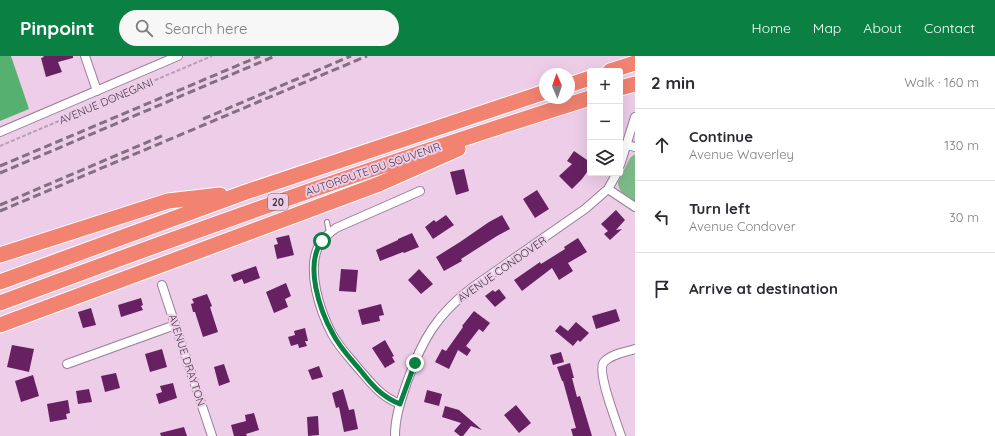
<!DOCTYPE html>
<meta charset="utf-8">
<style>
:root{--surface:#fff;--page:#f7f7f7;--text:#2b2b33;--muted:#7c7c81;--line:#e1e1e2;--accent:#0b8043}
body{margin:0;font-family:Quicksand,sans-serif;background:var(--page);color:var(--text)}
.controls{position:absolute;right:12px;top:12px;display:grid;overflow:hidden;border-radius:4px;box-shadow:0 4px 16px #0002}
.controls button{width:36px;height:36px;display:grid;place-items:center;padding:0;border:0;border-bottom:1px solid var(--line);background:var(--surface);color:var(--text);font:20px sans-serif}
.compass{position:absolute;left:539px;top:12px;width:36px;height:36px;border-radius:50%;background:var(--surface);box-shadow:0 4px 16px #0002;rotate:358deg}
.stop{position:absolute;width:12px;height:12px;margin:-9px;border:3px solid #0b8043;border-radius:50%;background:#fff}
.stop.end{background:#0b8043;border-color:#fff;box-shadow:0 1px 4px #0008}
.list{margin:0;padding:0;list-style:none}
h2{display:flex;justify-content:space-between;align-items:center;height:52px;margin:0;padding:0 16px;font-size:17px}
h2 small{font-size:13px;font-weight:400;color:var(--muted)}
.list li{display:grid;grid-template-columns:26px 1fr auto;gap:12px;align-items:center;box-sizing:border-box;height:72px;padding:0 16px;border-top:1px solid var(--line)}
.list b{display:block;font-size:15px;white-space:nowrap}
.list p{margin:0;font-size:13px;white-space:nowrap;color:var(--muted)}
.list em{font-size:13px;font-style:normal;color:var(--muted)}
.icon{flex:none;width:22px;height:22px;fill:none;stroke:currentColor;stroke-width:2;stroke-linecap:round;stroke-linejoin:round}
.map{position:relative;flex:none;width:635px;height:380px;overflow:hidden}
header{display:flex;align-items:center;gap:24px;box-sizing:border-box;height:56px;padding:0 20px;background:var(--accent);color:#fff}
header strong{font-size:19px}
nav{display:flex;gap:22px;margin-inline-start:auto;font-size:14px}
.search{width:280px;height:36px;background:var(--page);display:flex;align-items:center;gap:10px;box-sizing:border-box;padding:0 14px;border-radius:22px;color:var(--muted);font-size:15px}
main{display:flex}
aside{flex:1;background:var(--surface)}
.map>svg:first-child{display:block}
.green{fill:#7dba8a}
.forest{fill:#56b06f}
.building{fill:#672162}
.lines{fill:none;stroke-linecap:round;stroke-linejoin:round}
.service-casing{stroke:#9a7d97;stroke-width:6}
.minor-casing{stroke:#9a7d97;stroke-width:10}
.motorway-casing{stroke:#fff;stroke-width:17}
.path{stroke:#b99fb5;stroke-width:2;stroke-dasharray:4 2;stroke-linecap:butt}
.service{stroke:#fff;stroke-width:4}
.minor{stroke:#fff;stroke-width:8}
.motorway{stroke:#f28371;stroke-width:15}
.rail{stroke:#836f80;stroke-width:3;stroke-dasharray:8 4;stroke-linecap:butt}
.route{stroke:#0b8043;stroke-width:5}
.labels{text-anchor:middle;stroke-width:4;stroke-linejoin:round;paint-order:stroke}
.shield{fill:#edcde8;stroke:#766373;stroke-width:1}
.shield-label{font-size:10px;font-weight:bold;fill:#433641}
.street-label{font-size:11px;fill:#433641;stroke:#edcde8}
</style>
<header>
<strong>Pinpoint</strong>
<div class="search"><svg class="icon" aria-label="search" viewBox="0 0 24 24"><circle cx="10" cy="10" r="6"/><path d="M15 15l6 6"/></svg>Search here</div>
<nav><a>Home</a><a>Map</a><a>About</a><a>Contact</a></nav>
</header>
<main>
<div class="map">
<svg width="635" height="380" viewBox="0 0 635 380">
<rect width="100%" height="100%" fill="#edcde8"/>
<path class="green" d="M635,98V146C627,141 618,137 618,126L630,102Z"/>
<path class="forest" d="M0,0H11L29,53L0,65Z"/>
<path class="building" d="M43,0H73V2L58,6L62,16L46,21L41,2L44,1Z
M574,95L590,106V112L582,123L572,133L559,120L572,108L567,105Z
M464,113L469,135L456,139L450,116Z
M537,134L549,153L535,162L523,143Z
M616,154L625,164L616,174L622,173L610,184L604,178L608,175L601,168Z
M446,159L454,169L433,183L425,171L434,164L436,166Z
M502,159L510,173L497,180L461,203L462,205L444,215L436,201L460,186L489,166Z
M412,177L419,191L404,197L403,196L380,205L376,194L398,184V183Z
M289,179L294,199L277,203L274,189L278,188L276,182Z
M578,182L587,196L568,207L573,215L559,224L552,212L522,235L514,224L540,206L541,208L565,193L564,191Z
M256,210L260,222L244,228L242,223L234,226L231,219Z
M341,213L358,214L356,236L339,235Z
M419,213L433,228L421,238L408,224Z
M286,227L291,240L285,243L288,251L274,257L266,236Z
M499,233L506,242L495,251L485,240L493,234L495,236Z
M207,238L212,250L210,251L218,276L203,281L195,256H193L191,248L194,247L192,243Z
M141,242L143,249L141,250L143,254L121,261L118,249Z
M381,248L384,259L379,260L380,265L362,269L358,254Z
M91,252L96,269L83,272L78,256Z
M616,253L620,265L596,273L592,260Z
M474,255L490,267L483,276L479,273L466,290L471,294L467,300L458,294L449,313L435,306L442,293L446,295L463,271L462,270Z
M576,266L589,277L580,286L578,284L573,290L555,275L560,269L568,275Z
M305,272L308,285H305L307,290L299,292L298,288L291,290L288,281L295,279L294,275Z
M385,284L394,300L392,301L395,306L385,312L372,292Z
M12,289L34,293L29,316L7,311Z
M162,293L167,311L150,316L145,298Z
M561,296L564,306L553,309L550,299Z
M570,307L574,322H572L577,341L580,340L592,380H573L571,373L576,372L563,325H562L557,311Z
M224,308L230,326L219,330L214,311Z
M319,310L323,321L312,324L308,314Z
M116,317L120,332L105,336L101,320Z
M33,319L39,340L21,346L15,325Z
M173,327L177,342L159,348L156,338L162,336L160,330Z
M89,333L92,346L78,348L76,335Z
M343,333L349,354L354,353L358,373L344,376L339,351L336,352L332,337Z
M427,334L442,338L439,350L424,346Z
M68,344L70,357L66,358L67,363L50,366L47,348Z
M516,349L531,367L519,377L504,359Z
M445,350L459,354L482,374L471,370L463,380H460L454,375L461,367L442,361Z
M254,357L259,374L246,378L247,380H234L231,369L246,365L245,359Z
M318,360L319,379L308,380L307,361Z
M184,371L187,380H161L160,377Z"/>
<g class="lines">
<defs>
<path id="service" d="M327,166L329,177"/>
<path id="minor" d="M85,0L97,35
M0,76L178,0
M627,89L635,91
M620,109L635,61
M608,133L635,151
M162,229L212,380
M67,308L175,269
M400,348C381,341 371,327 358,312C349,301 339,291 332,278C320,255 306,214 319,189C323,182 329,177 336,172L420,135
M395,380C395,361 401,344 407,326C422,284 437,258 473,231L585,153L608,133L617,117
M621,380C617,367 596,315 604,306C611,298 625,296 635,293"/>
<path id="motorway" d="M610,15L635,7
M569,29L590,22
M620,32L635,28
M0,199L168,145L220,139
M0,226L246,136L545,36
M0,247C195,174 391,104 590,42
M0,269L379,128L458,93"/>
</defs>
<use href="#service" class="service-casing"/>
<use href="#minor" class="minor-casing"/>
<use href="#motorway" class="motorway-casing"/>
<path class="path" d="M0,90L212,0"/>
<use href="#service" class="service"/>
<use href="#minor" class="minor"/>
<use href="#motorway" class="motorway"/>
<path class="rail" d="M203,63L351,0
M0,110L260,0
M0,117L275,0
M0,149L164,79
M0,155L367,0"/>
</g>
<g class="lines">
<path class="route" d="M322,185C304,209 320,255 333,278C340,292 351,303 361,315C372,329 382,341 400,348L415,307"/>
</g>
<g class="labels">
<rect class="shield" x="268" y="138" width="20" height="16" rx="3"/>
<g class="shield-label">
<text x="278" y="150">20</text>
</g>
<g class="street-label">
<text transform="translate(106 45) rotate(-23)" y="4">AVENUE DONEGANI</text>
<text transform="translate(373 113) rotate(-19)" y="4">AUTOROUTE DU SOUVENIR</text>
<text transform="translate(502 213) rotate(-35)" y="4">AVENUE CONDOVER</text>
<text transform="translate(187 304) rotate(72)" y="4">AVENUE DRAYTON</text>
</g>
</g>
</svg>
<div class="controls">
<button>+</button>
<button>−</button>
<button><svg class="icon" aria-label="layers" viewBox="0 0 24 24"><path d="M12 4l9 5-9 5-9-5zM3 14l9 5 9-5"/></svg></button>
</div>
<svg class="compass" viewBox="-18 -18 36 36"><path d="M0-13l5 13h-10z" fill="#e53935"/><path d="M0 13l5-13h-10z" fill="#7c7c81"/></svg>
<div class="stop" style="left:322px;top:185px"></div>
<div class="stop end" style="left:415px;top:307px"></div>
</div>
<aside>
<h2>2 min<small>Walk · 160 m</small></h2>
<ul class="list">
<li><svg class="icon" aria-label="ahead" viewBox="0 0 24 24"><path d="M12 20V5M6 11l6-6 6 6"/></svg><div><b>Continue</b><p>Avenue Waverley</p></div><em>130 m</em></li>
<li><svg class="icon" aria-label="left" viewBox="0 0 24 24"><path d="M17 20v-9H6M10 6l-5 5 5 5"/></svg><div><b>Turn left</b><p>Avenue Condover</p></div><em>30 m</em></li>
<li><svg class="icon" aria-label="arrive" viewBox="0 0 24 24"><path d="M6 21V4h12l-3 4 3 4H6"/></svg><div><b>Arrive at destination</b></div></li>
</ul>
</aside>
</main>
